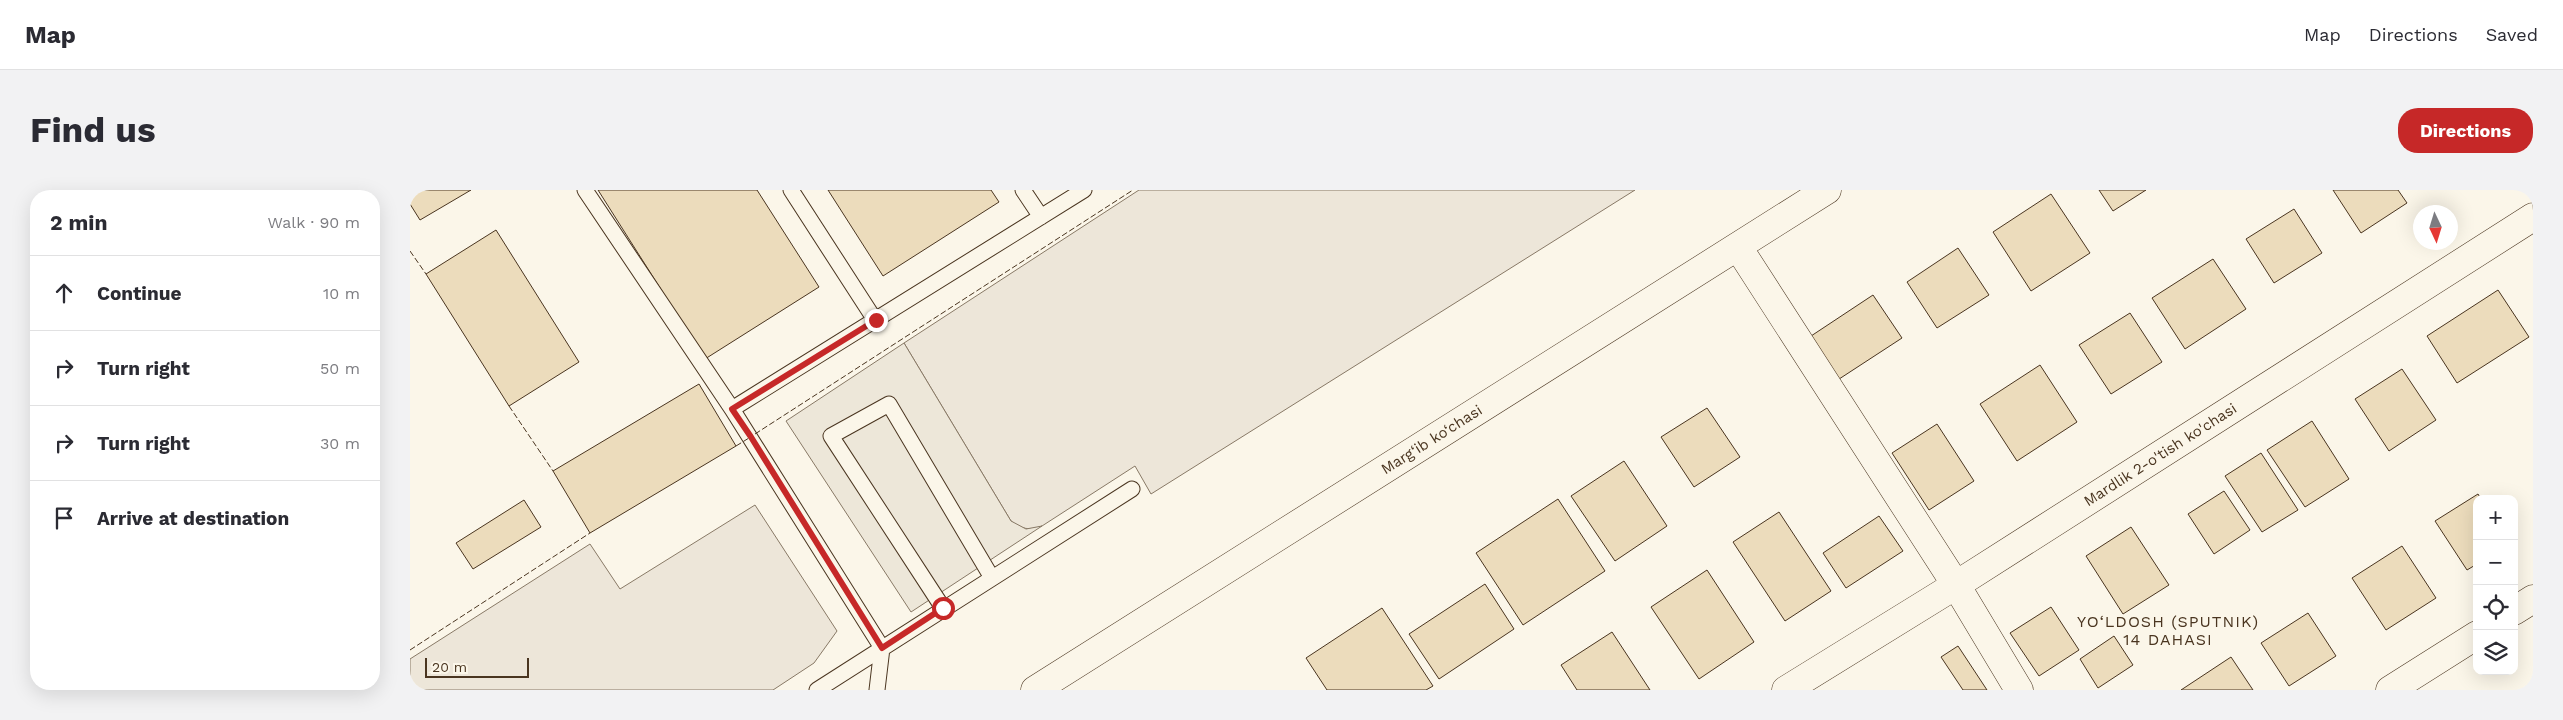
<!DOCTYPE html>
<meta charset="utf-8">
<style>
:root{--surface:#fff;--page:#f2f2f3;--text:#2b2b33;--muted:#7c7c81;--line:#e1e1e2;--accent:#c62828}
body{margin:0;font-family:"Work Sans",sans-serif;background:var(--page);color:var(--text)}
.controls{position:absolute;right:15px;bottom:15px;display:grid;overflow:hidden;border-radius:10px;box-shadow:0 5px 20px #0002}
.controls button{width:45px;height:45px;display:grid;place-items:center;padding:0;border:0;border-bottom:1px solid var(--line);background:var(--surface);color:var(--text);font:25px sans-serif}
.compass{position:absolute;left:2003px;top:15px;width:45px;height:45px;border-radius:50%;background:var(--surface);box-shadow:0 5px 20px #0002;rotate:176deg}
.scale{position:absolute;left:15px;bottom:12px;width:104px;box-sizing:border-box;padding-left:5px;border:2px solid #4a3520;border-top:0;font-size:14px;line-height:18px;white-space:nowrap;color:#4a3520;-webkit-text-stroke:4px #fbf6e9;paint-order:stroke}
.stop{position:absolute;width:15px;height:15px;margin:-11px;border:4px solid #c62828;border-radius:50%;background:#fff}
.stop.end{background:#c62828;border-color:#fff;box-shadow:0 1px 5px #0008}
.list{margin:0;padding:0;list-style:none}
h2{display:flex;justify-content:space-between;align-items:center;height:65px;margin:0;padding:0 20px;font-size:21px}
h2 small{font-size:16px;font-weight:400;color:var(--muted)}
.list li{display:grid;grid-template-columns:32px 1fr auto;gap:15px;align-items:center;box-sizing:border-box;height:75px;padding:0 20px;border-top:1px solid var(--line)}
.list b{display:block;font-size:19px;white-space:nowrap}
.list em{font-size:16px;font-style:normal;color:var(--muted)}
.icon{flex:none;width:28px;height:28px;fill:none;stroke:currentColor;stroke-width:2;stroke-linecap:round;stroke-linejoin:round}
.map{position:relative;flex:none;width:2123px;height:500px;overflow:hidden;border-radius:20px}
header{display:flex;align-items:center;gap:30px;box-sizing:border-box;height:70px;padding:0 25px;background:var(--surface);border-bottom:1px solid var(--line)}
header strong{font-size:24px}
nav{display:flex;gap:28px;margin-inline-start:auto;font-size:18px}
.intro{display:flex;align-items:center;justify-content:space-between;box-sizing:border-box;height:120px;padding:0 30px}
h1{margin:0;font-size:35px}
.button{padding:12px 22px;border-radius:20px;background:var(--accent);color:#fff;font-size:18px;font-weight:700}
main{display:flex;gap:30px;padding:0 30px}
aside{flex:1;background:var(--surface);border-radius:20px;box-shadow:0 5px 20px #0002}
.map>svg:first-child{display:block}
.green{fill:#ede6d9;stroke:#887966}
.parking{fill:#ede7d9;stroke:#887966}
.building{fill:#ecdcbc;stroke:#4a3520}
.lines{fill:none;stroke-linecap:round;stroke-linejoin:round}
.lane-casing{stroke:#4a3520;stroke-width:17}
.street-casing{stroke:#4a3520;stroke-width:29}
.secondary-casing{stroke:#4a3520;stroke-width:29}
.lane{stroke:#fbf6e9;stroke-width:15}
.street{stroke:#fbf6e9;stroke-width:28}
.secondary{stroke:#fbf6e9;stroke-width:28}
.fence{stroke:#4a3520;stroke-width:1;stroke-dasharray:6 2.5;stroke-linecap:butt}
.route{stroke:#c62828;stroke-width:6}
.labels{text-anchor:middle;stroke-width:4;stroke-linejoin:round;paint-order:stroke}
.street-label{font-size:15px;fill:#4a3520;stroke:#fbf6e9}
.neighbourhood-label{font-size:16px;letter-spacing:1px;fill:#4a3520;stroke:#fbf6e9}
</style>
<header>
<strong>Map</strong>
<nav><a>Map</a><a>Directions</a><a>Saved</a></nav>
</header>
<div class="intro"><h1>Find us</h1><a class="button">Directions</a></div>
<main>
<aside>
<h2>2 min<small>Walk · 90 m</small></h2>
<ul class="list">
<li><svg class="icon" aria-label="ahead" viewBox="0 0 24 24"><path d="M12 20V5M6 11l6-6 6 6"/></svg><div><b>Continue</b></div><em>10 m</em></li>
<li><svg class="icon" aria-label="right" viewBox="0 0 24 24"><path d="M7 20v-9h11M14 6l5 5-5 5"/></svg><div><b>Turn right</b></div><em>50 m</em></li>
<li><svg class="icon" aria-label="right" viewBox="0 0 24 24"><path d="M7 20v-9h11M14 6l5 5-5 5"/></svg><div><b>Turn right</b></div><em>30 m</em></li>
<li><svg class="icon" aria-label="arrive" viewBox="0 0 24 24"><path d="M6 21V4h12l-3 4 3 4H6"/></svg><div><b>Arrive at destination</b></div></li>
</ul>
</aside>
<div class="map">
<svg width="2123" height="500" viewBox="0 0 2123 500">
<rect width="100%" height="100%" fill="#fbf6e9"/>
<path class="green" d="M729,0H1225L741,304L725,276L632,336C620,341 611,339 601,331L494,153Z
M345,315L427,441L404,473L363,500H0V469L180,354L210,399Z"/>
<path class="parking" d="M494,153L601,331L616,339L632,336L501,422L376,231Z"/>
<path class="building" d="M0,0H61L10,30L0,14Z
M188,0H347L409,97L295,169Z
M418,0H581L589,12L473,86Z
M1689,0H1736L1703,21Z
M1923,0H1988L1997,13L1951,43Z
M1641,4L1680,63L1621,101L1583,42Z
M1884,19L1912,63L1864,93L1836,49Z
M86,40L169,172L99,216L16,84Z
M1548,58L1579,105L1527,138L1497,92Z
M1803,69L1836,119L1775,159L1742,108Z
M2088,100L2119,147L2047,193L2017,146Z
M1463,105L1492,148L1423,193L1395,150Z
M1720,123L1752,172L1701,204L1669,155Z
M1630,175L1667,232L1607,271L1570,214Z
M1992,179L2026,230L1979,261L1945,209Z
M289,194L326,256L180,343L143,281Z
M1297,218L1330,267L1284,297L1251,247Z
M1902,231L1939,289L1895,317L1857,260Z
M1527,234L1564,291L1519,320L1482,263Z
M1851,263L1888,320L1852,342L1815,286Z
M1214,271L1257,336L1205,371L1161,306Z
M1814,301L1840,340L1804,364L1778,324Z
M2068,304L2071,309H2067V374L2057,380L2025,331Z
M1148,309L1195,381L1113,435L1066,363Z
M114,310L131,337L63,379L46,353Z
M1369,322L1421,401L1375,431L1323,352Z
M1469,326L1493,361L1436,398L1413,363Z
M1721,337L1759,395L1713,424L1676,366Z
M1992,356L2026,408L1976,440L1942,388Z
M1297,380L1344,452L1289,489L1241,417Z
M1075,394L1104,439L1029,489L999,444Z
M1641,417L1669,460L1629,486L1600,443Z
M972,418L1023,496L1016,500H917L896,468Z
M1898,423L1926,466L1879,496L1851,453Z
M1202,442L1240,500H1167L1151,475Z
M1704,446L1723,475L1688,498L1670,469Z
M1548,456L1577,500H1553L1531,467Z
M1821,467L1843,500H1771Z"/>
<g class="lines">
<defs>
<path id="lane" d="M175,0L322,219
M381,0L465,130
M613,0L631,27
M533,418L421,246L479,214L582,388
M407,500L722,299
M467,500L472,458L322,219L674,0"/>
<g id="street">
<path d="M1328,57L1546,395L1609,500"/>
<path d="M2104,421L2123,409"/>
<path id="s1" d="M1376,500L1546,395L2123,27"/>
<path d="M1980,500L2067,445"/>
</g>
<g id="secondary">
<path id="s2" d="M625,500L1417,0"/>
</g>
</defs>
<use href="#lane" class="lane-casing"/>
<use href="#street" class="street-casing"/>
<use href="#secondary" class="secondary-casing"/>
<use href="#lane" class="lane"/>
<use href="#street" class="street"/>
<use href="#secondary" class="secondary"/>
<path class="fence" d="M0,61L16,84
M99,216L143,281
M345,244L723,0
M326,256L339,248
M0,460L180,343"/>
</g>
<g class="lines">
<path class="route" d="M466,130L322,219L341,247L472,458L533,418"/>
</g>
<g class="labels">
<g class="street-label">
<text dy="5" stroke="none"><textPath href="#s2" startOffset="469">Marg‘ib ko‘chasi</textPath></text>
<text dy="5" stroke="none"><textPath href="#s1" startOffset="442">Mardlik 2-o'tish ko'chasi</textPath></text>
</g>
<g class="neighbourhood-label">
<text x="1758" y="437">YO‘LDOSH (SPUTNIK)<tspan x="1758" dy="18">14 DAHASI</tspan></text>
</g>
</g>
</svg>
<div class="controls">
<button>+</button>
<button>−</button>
<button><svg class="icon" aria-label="locate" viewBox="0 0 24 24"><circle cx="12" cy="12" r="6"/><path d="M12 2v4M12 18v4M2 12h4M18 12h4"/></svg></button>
<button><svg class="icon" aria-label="layers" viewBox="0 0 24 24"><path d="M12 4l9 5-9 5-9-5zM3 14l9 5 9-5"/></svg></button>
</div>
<svg class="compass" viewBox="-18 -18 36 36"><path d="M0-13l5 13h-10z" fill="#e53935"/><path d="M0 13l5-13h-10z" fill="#7c7c81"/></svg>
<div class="scale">20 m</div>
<div class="stop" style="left:533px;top:418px"></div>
<div class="stop end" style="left:466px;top:130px"></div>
</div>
</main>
